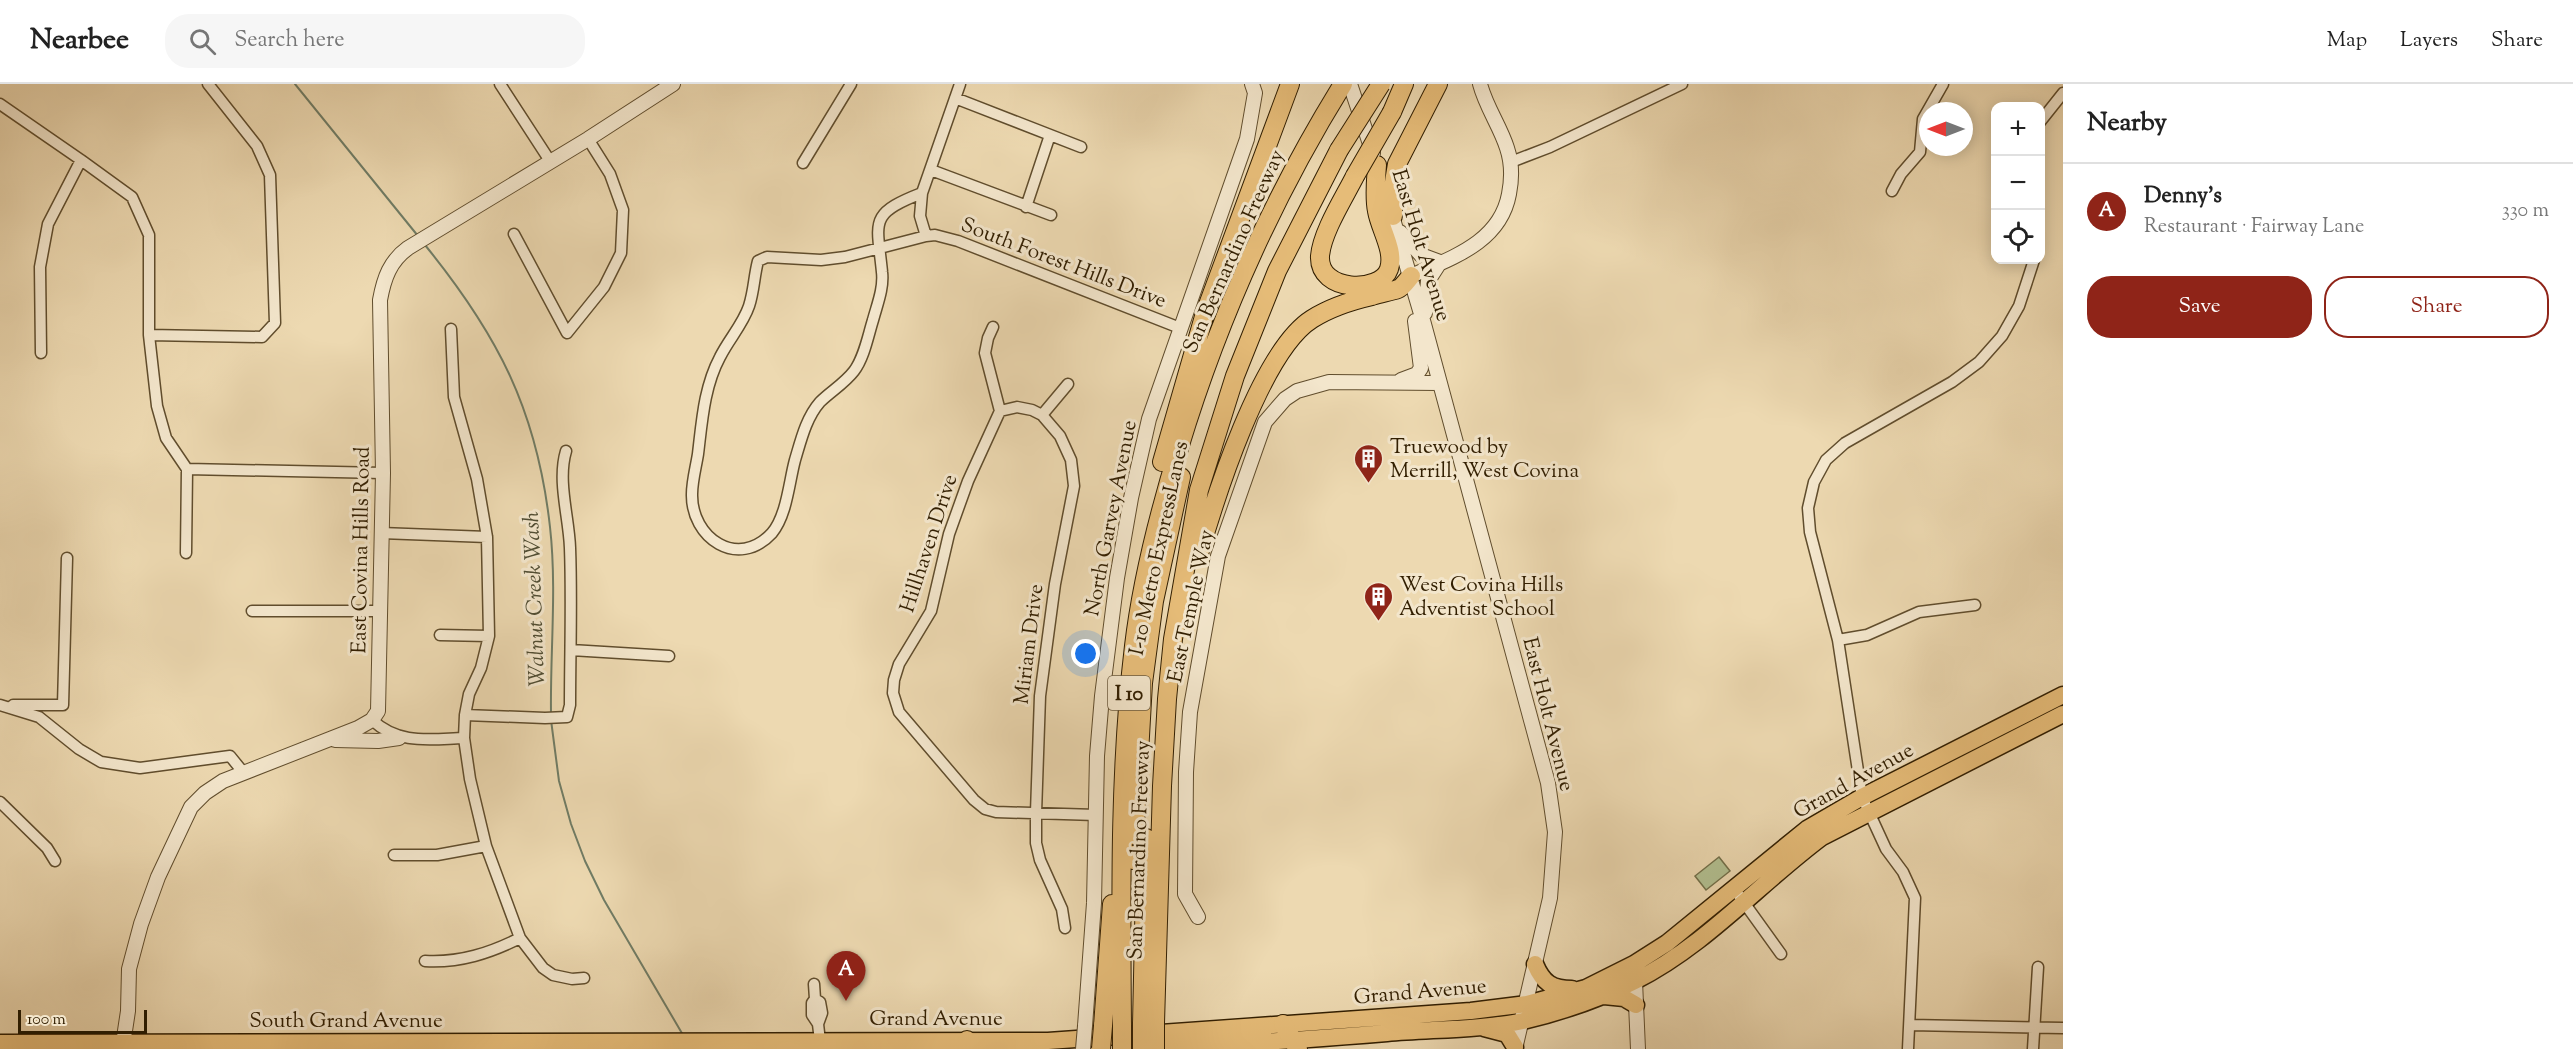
<!DOCTYPE html>
<meta charset="utf-8">
<style>
:root{--surface:#fff;--page:#f6f6f6;--text:#222;--muted:#767676;--line:#e0e0e0;--accent:#8f2418}
body{margin:0;font-family:"Sorts Mill Goudy",serif;background:var(--page);color:var(--text)}
.controls{position:absolute;right:18px;top:18px;display:grid;overflow:hidden;border-radius:12px;box-shadow:0 3px 15px #0003}
.controls button{width:54px;height:54px;display:grid;place-items:center;padding:0;border:0;border-bottom:2px solid var(--line);background:var(--surface);color:var(--text);font:30px sans-serif}
.compass{position:absolute;left:1919px;top:18px;width:54px;height:54px;border-radius:50%;background:var(--surface);box-shadow:0 3px 15px #0003;rotate:270deg}
.scale{position:absolute;left:18px;bottom:15px;width:129px;box-sizing:border-box;padding-left:6px;border:3px solid #311e01;border-top:0;font-size:16px;line-height:21px;white-space:nowrap;color:#311e01;-webkit-text-stroke:4px #f3e6cc;paint-order:stroke}
.you{position:absolute;left:1086px;top:570px;width:21px;height:21px;margin:-15px;border:4px solid #fff;border-radius:50%;background:#1a73e8;box-shadow:0 0 0 9px #1a73e833}
.badge{display:grid;place-items:center;width:39px;height:39px;border-radius:50%;background:var(--accent);color:#fff;font-size:20px;font-weight:700}
.pin{position:absolute;translate:-50% -50px;filter:drop-shadow(0 2px 3px #0008)}
.pin::after{content:'';position:absolute;top:32px;width:21px;height:18px;background:inherit;clip-path:polygon(0 0,100% 0,50% 100%)}
.list{margin:0;padding:0;list-style:none}
h2{display:flex;justify-content:space-between;align-items:center;height:78px;margin:0;padding:0 24px;font-size:26px}
h2 small{font-size:20px;font-weight:400;color:var(--muted)}
.list li{display:grid;grid-template-columns:39px 1fr auto;gap:18px;align-items:center;box-sizing:border-box;height:96px;padding:0 24px;border-top:2px solid var(--line)}
.list b{display:block;font-size:22px;white-space:nowrap}
.list p{margin:0;font-size:20px;white-space:nowrap;color:var(--muted)}
.list em{font-size:20px;font-style:normal;color:var(--muted)}
.actions{display:flex;gap:12px;padding:18px 24px}
.actions a{flex:1;padding:14px 0;border:2px solid var(--accent);border-radius:24px;text-align:center;font-size:21px;color:var(--accent)}
.actions .main{background:var(--accent);color:#fff}
.icon{flex:none;width:33px;height:33px;fill:none;stroke:currentColor;stroke-width:2;stroke-linecap:round;stroke-linejoin:round}
.map{position:relative;flex:none;width:2063px;height:965px;overflow:hidden}
header{display:flex;align-items:center;gap:36px;box-sizing:border-box;height:84px;padding:0 30px;background:var(--surface);border-bottom:2px solid var(--line)}
header strong{font-size:28px}
nav{display:flex;gap:33px;margin-inline-start:auto;font-size:21px}
.search{width:420px;height:54px;background:var(--page);display:flex;align-items:center;gap:15px;box-sizing:border-box;padding:0 21px;border-radius:24px;color:var(--muted);font-size:22px}
main{display:flex}
aside{flex:1;background:var(--surface)}
.map>svg:first-child{display:block}
.green{fill:#b2c091;stroke:#726f49;stroke-width:1.5}
.lines{fill:none;stroke-linecap:round;stroke-linejoin:round}
.stream{stroke:#707c65;stroke-width:2}
.minor-casing{stroke:#604d2d;stroke-width:13}
.tertiary-casing{stroke:#604d2d;stroke-width:16}
.primary-casing{stroke:#311e01;stroke-width:19}
.motorway-casing{stroke:#311e01;stroke-width:20}
.minor{stroke:#f3e6cc;stroke-width:10}
.tertiary{stroke:#f3e6cc;stroke-width:14}
.primary{stroke:#e6bc78;stroke-width:16}
.motorway{stroke:#e6bc78;stroke-width:18}
.tertiary-bridge-casing{stroke:#604d2d;stroke-width:16;stroke-linecap:butt}
.motorway-bridge-casing{stroke:#311e01;stroke-width:20;stroke-linecap:butt}
.tertiary-bridge{stroke:#f3e6cc;stroke-width:14}
.motorway-bridge{stroke:#e6bc78;stroke-width:18}
.labels{text-anchor:middle;stroke-width:6;stroke-linejoin:round;paint-order:stroke}
.shield{fill:#f3e6cc;stroke:#6b5a3e;stroke-width:1.5}
.shield-label{font-size:20px;font-weight:bold;fill:#311e01}
.street-label{font-size:21px;fill:#311e01;stroke:#f3e6cc}
.poi-label{font-size:21px;fill:#311e01;stroke:#f3e6cc;text-anchor:start}
.water-label{font-size:22px;font-style:italic;fill:#504d33;stroke:#f3e6cc}
</style>
<header>
<strong>Nearbee</strong>
<div class="search"><svg class="icon" aria-label="search" viewBox="0 0 24 24"><circle cx="10" cy="10" r="6"/><path d="M15 15l6 6"/></svg>Search here</div>
<nav><a>Map</a><a>Layers</a><a>Share</a></nav>
</header>
<main>
<div class="map">
<svg width="2063" height="965" viewBox="0 0 2063 965">
<rect width="100%" height="100%" fill="#edd9b1"/>
<filter id="stains"><feTurbulence type="fractalNoise" baseFrequency=".00333" numOctaves="4"/><feColorMatrix values="0 0 0 0 .2 0 0 0 0 .09 0 0 0 0 .02 0 0 0 .5 -.17"/></filter>
<radialGradient id="worn" r=".72"><stop offset=".6" stop-color="#630" stop-opacity="0"/><stop offset="1" stop-color="#630" stop-opacity=".3"/></radialGradient>
<path class="green" d="M1719,773L1730,787L1706,806L1695,792Z"/>
<g class="lines">
<path class="stream" d="M295,0L418,152
M425,161C498,251 537,326 550,443C557,505 550,569 551,630
M551,636L559,697L571,740L585,777L604,816L683,951"/>
<defs>
<path id="minor" d="M500,0L550,77
M960,0L922,109C868,130 877,137 882,188C884,204 877,221 873,236C868,252 864,274 854,287C844,300 831,307 820,318C806,334 801,356 795,376C789,398 787,431 772,449C738,486 691,454 692,410C692,397 696,383 698,370C702,337 704,303 720,273C729,255 743,240 749,222C754,207 754,192 758,177L767,173L821,176L845,173L926,152L935,151L958,157L1180,244
M955,14L1081,63
M0,20L81,76L132,113L149,151V251L157,322L166,354L187,385
M2040,38L2063,9
M1511,78L1550,63L1682,0
M803,79L851,0
M931,86L1051,131
M1892,107L1901,90L1920,68L1923,35L1943,0
M922,109L920,132L926,152
M1026,123L1050,51
M514,150L567,249L604,203L621,169L623,126L610,90L588,55
M993,243L988,254L985,269L1000,327L968,397L949,450L931,527L899,580L894,596L893,609L899,628L974,716L985,725L996,728L1096,731
M451,245L454,313L477,395L487,453L489,552L481,584L469,610L465,631L464,654L470,695L486,762L520,854L543,884L553,891L572,895L584,894
M149,251L262,253L275,239L270,91L257,62L208,0
M41,269L40,183L48,140L81,76
M1000,327L1017,323L1032,326L1042,331L1060,352L1071,376L1074,402L1055,500L1040,612L1036,729V759L1040,776L1062,825L1065,844
M1042,331L1068,300
M187,385L383,389
M381,449L487,453
M186,469L187,385
M252,527H381
M440,551L489,552
M1838,556L1867,551L1919,528L1975,521
M571,566L669,572
M0,621L39,633L79,665L101,678L140,684L230,672L243,688
M13,621H63L67,474
M465,631L545,634L567,633L570,621C570,569 572,516 570,464C569,433 557,397 566,367
M372,636C399,661 429,655 464,654
M0,718L47,764L55,777
M394,771H437L486,762
M1735,806L1781,870
M425,877C460,879 490,869 520,854
M814,900L815,915L812,919V931L818,940L820,957
M815,915L820,918L822,929L818,940
M1911,941L2063,944
M1908,965L1915,814L1903,788L1886,765L1862,713L1838,556L1810,448L1808,424L1814,398L1826,376L1845,359L1952,298L1979,278L2002,252L2019,222L2034,176
M2033,965L2038,883"/>
<path id="tertiary" d="M1350,0L1373,69
M1390,125L1424,240L1548,699L1555,748L1550,814L1515,965
M1400,148L1421,171L1440,178
M1411,192C1451,174 1500,159 1509,110C1512,95 1512,79 1507,64C1500,42 1486,23 1480,0
M1425,229L1428,197L1439,180
M1401,296L1417,290L1421,284L1415,237
M335,656L378,657L399,654
M1198,833L1185,810L1186,688L1190,628L1218,472L1265,338L1285,315L1297,307L1329,298L1439,299
M1635,897L1638,965
M1085,942L1094,819L1097,672L1102,612L1117,494L1131,414L1149,335L1247,55L1255,9L1252,0
M123,960L128,927L129,885L141,840L158,793L191,723L205,709L223,697L358,644L372,636L378,627L383,389L380,216C384,194 390,177 408,164L588,55L673,0"/>
<path id="primary" d="M1535,880C1543,899 1552,905 1572,905
M1604,912L1624,914L1636,921
M1484,944L1507,950L1515,963
M0,959L1048,957L1471,927L1527,920L1586,904L1634,880L1667,859L1807,745L1862,713L2063,611
M1133,965C1218,961 1303,956 1387,949C1432,945 1480,946 1523,937C1561,928 1600,915 1635,897C1705,862 1759,800 1822,753L2063,630"/>
<path id="motorway" d="M1392,28L1404,0
M1355,92C1344,114 1322,148 1320,172C1318,209 1381,209 1389,185C1395,167 1380,145 1377,127C1374,113 1376,96 1377,81
M1393,132V104L1397,80L1438,0
M1162,378L1205,229L1290,0
M1198,473C1215,414 1261,267 1312,235C1331,223 1350,217 1372,212C1380,209 1390,208 1398,205C1403,203 1407,196 1411,192
M1133,776L1143,599L1154,517L1181,393
M1155,939L1162,702L1167,615L1173,555L1199,406L1235,292L1277,187L1339,66
M1142,940L1146,754
M1283,940L1298,965
M1103,942L1112,820
M1122,942C1121,815 1119,688 1134,562C1142,494 1159,429 1179,364C1218,236 1273,113 1343,0
M967,956V965"/>
</defs>
<use href="#minor" class="minor-casing"/>
<use href="#tertiary" class="tertiary-casing"/>
<use href="#primary" class="primary-casing"/>
<use href="#motorway" class="motorway-casing"/>
<use href="#minor" class="minor"/>
<use href="#tertiary" class="tertiary"/>
<use href="#primary" class="primary"/>
<use href="#motorway" class="motorway"/>
<defs>
<path id="tertiary-bridge" d="M1083,965L1085,942"/>
<path id="motorway-bridge" d="M1339,66L1381,0
M1355,92L1392,28
M1155,939V965
M1122,942V965
M1101,965L1103,942
M1142,965V940"/>
</defs>
<use href="#tertiary-bridge" class="tertiary-bridge-casing"/>
<use href="#motorway-bridge" class="motorway-bridge-casing"/>
<use href="#tertiary-bridge" class="tertiary-bridge"/>
<use href="#motorway-bridge" class="motorway-bridge"/>
</g>
<defs>
<symbol id="building-pin" viewBox="-11 -11 22 30"><path d="M0 17L-7.5 6A9.5 9.5 0 1 1 7.5 6Z" fill="#8f2418" stroke="#f3e6cc"/><path d="M-4-6H4V6H1V3H-1V6H-4ZM-2.5-4.3h1.7v1.8h-1.7ZM.8-4.3h1.7v1.8H.8ZM-2.5-1h1.7V.8h-1.7ZM.8-1h1.7V.8H.8Z" fill="#fff"/></symbol>
</defs>
<g fill-rule="evenodd">
<use href="#building-pin" x="1352" y="358" width="33" height="45"/>
<use href="#building-pin" x="1362" y="496" width="33" height="45"/>
</g>
<g class="labels">
<rect class="shield" x="1108" y="592" width="42" height="34" rx="4.5"/>
<g class="shield-label">
<text x="1129" y="616">I 10</text>
</g>
<g class="street-label">
<text transform="translate(1422 161) rotate(73)" y="7">East Holt Avenue</text>
<text transform="translate(1233 167) rotate(-66)" y="7">San Bernardino Freeway</text>
<text transform="translate(1064 178) rotate(21)" y="7">South Forest Hills Drive</text>
<text transform="translate(1110 434) rotate(-79)" y="7">North Garvey Avenue</text>
<text transform="translate(928 459) rotate(-72)" y="7">Hillhaven Drive</text>
<text transform="translate(1158 464) rotate(-78)" y="7">I-10 Metro ExpressLanes</text>
<text transform="translate(360 466) rotate(-89)" y="7">East Covina Hills Road</text>
<text transform="translate(1190 522) rotate(-78)" y="7">East Temple Way</text>
<text transform="translate(1028 560) rotate(-83)" y="7">Miriam Drive</text>
<text transform="translate(1549 630) rotate(76)" y="7">East Holt Avenue</text>
<text transform="translate(1853 696) rotate(-29)" y="7">Grand Avenue</text>
<text transform="translate(1138 766) rotate(-88)" y="7">San Bernardino Freeway</text>
<text transform="translate(1420 907) rotate(-5)" y="7">Grand Avenue</text>
<text x="936" y="941">Grand Avenue</text>
<text x="346" y="943">South Grand Avenue</text>
</g>
<g class="poi-label">
<text x="1390" y="369">Truewood by<tspan x="1390" dy="24">Merrill, West Covina</tspan></text>
<text x="1399" y="507">West Covina Hills<tspan x="1399" dy="24">Adventist School</tspan></text>
</g>
<g class="water-label">
<text transform="translate(533 515) rotate(-92)" y="8">Walnut Creek Wash</text>
</g>
</g>
<rect width="100%" height="100%" filter="url(#stains)"/>
<rect width="100%" height="100%" fill="url(#worn)"/>
</svg>
<div class="controls">
<button>+</button>
<button>−</button>
<button><svg class="icon" aria-label="locate" viewBox="0 0 24 24"><circle cx="12" cy="12" r="6"/><path d="M12 2v4M12 18v4M2 12h4M18 12h4"/></svg></button>
</div>
<svg class="compass" viewBox="-18 -18 36 36"><path d="M0-13l5 13h-10z" fill="#e53935"/><path d="M0 13l5-13h-10z" fill="#767676"/></svg>
<div class="scale">100 m</div>
<div class="you"></div>
<div class="pin badge" style="left:846px;top:917px">A</div>
</div>
<aside>
<h2>Nearby<small></small></h2>
<ul class="list">
<li><span class="badge">A</span><div><b>Denny's</b><p>Restaurant · Fairway Lane</p></div><em>330 m</em></li>
</ul>
<div class="actions"><a class="main">Save</a><a>Share</a></div>
</aside>
</main>
